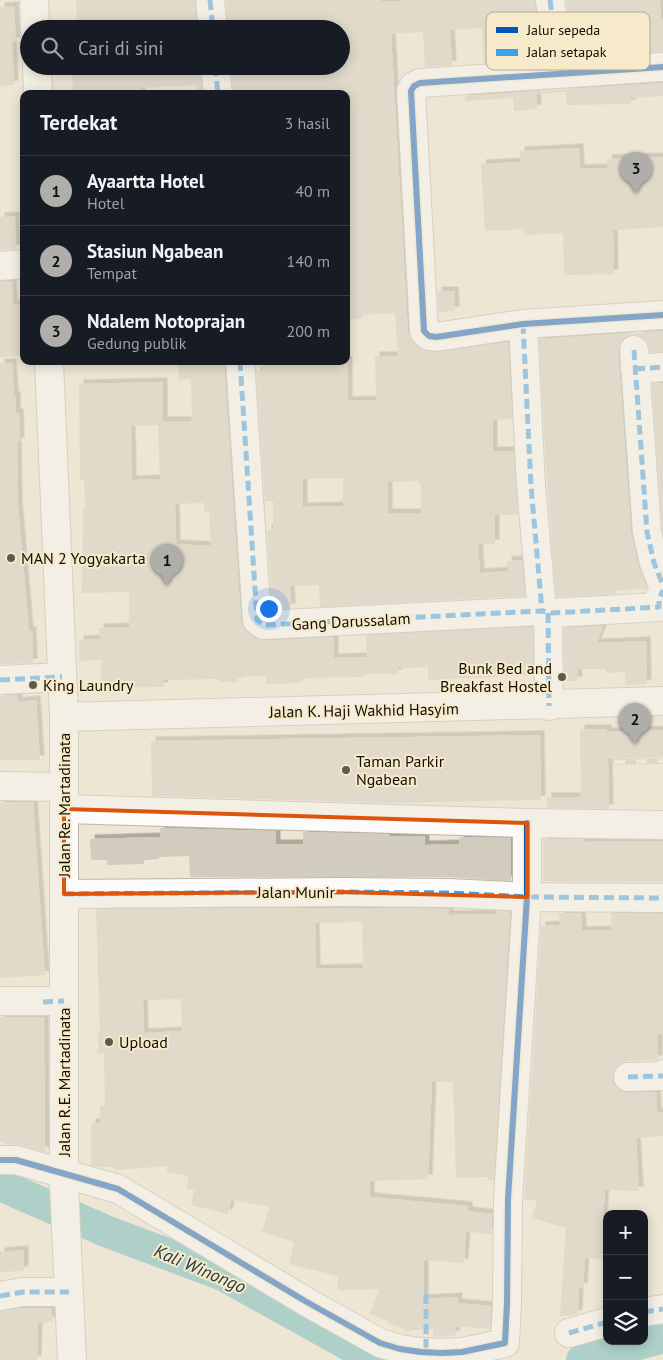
<!DOCTYPE html>
<html lang="id">
<meta charset="utf-8">
<style>
:root{--surface:#171b24;--page:#242831;--text:#f1f3f6;--muted:#9ea1a6;--line:#363941;--accent:#afaeaa}
body{margin:0;font-family:"PT Sans",sans-serif;background:var(--page);color:var(--text)}
.controls{position:absolute;right:15px;bottom:15px;display:grid;overflow:hidden;border-radius:10px;box-shadow:0 2px 12px #0003}
.controls button{width:45px;height:45px;display:grid;place-items:center;padding:0;border:0;border-bottom:1px solid var(--line);background:var(--surface);color:var(--text);font:25px sans-serif}
.you{position:absolute;left:268px;top:608px;width:18px;height:18px;margin:-12px;border:4px solid #fff;border-radius:50%;background:#1a73e8;box-shadow:0 0 0 8px #1a73e833}
.badge{display:grid;place-items:center;width:32px;height:32px;border-radius:50%;background:var(--accent);color:#111;font-size:16px;font-weight:700}
.pin{position:absolute;translate:-50% -41px;filter:drop-shadow(0 1px 2px #0008)}
.pin::after{content:'';position:absolute;top:26px;width:18px;height:15px;background:inherit;clip-path:polygon(0 0,100% 0,50% 100%)}
.list{margin:0;padding:0;list-style:none}
h2{display:flex;justify-content:space-between;align-items:center;height:65px;margin:0;padding:0 20px;font-size:21px}
h2 small{font-size:16px;font-weight:400;color:var(--muted)}
.list li{display:grid;grid-template-columns:32px 1fr auto;gap:15px;align-items:center;box-sizing:border-box;height:70px;padding:0 20px;border-top:1px solid var(--line)}
.list b{display:block;font-size:19px;white-space:nowrap}
.list p{margin:0;font-size:16px;white-space:nowrap;color:var(--muted)}
.list em{font-size:16px;font-style:normal;color:var(--muted)}
.icon{flex:none;width:28px;height:28px;fill:none;stroke:currentColor;stroke-width:2;stroke-linecap:round;stroke-linejoin:round}
.map{position:relative;flex:none;width:663px;height:1360px;overflow:hidden}
.search{position:absolute;background:var(--surface);box-shadow:0 2px 12px #0003;left:20px;top:20px;width:330px;height:55px;display:flex;align-items:center;gap:12px;box-sizing:border-box;padding:0 18px;border-radius:28px;color:var(--muted);font-size:19px}
.panel{position:absolute;background:var(--surface);box-shadow:0 2px 12px #0003;left:20px;top:90px;width:330px;height:275px;border-radius:10px}
.map>svg:first-child{display:block}
.lines{fill:none;stroke-linecap:round;stroke-linejoin:round}
.river{stroke:#62b6bb;stroke-width:32}
.building{fill:#d2ccbe;fill-rule:evenodd;filter:url(#shadow)}
.minor-casing{stroke:#bcb6a8;stroke-width:30}
.major-casing{stroke:#bcb6a8;stroke-width:30}
.minor{stroke:#fcfbf9;stroke-width:28}
.major{stroke:#fcfbf9;stroke-width:28}
.rail-casing{stroke:#c5c3be;stroke-width:5.5}
.rail{stroke:#f7eacb;stroke-width:4;stroke-dasharray:11;stroke-linecap:butt}
.quiet{stroke:#3da1e9;stroke-width:5;stroke-dasharray:10 5;stroke-linecap:butt}
.cycleway-casing{stroke:#f7eacb;stroke-width:9}
.cycleway{stroke:#0057b8;stroke-width:6}
.marked{fill:none;stroke:#dd550c;stroke-width:4;stroke-linejoin:round}
.poi-dot{fill:#5f5a4e;stroke:#f7eacb;stroke-width:2}
.labels{text-anchor:middle;stroke-width:4;stroke-linejoin:round;paint-order:stroke}
.poi-label{font-size:16px;fill:#130f05;stroke:#f7eacb;text-anchor:start}
.street-label{font-size:16px;fill:#130f05;stroke:#f7eacb}
.water-label{font-size:18px;font-style:italic;fill:#223b3f;stroke:#f7eacb}
.key{fill:#f7eacb;stroke:#b3a890;stroke-width:1}
.key-label{font-size:14px;fill:#130f05}
</style>
<div class="map">
<svg width="663" height="1360" viewBox="0 0 663 1360">
<defs>
<filter id="shadow"><feDropShadow dx="4.5" dy="-4.5" stdDeviation="0" flood-color="#0004"/></filter>
</defs>
<rect width="100%" height="100%" fill="#ede6d5"/>
<g class="lines">
<path class="river" d="M0,1185L108,1232L223,1275L356,1349L395,1360
M582,1360L663,1337"/>
</g>
<path class="building" d="M76,0H195L197,29H79L77,27Z
M226,0H382V2L417,0H535L542,59L484,63L482,28L450,30L452,65L425,67L423,32L391,34L408,332L413,341L418,347L426,351L434,352L508,342L512,419L493,420V451H514L518,515H495V544H478L480,573L508,571L507,561L522,560L525,596L320,607L319,585L290,586L291,608L272,609L267,530H273V501H265L256,371H262V361H348V401L376,400L375,356H398L395,313L362,315V319L346,320V94H233L231,66H253V72H264V73L297,72L296,66H341V29H228ZM343,478V506L303,507V479ZM419,481V485H421V513H388V482Z
M566,0H660L661,19H663V52L574,57Z
M14,6L16,42H12L14,85L0,86V7Z
M80,66H200L202,94H196V85L140,88L141,94H73L72,73H81Z
M663,83V96L631,98V104L566,105V92L536,94L537,109L514,111L513,98L465,101V96Z
M579,148L580,169L608,168L607,159L663,157V227L613,230L614,274L564,275L563,233L524,235V229L485,231L481,164L520,162V151Z
M15,216L16,249L0,250V217Z
M0,281H12L13,304H19L24,356L0,357Z
M437,291H454L455,311L439,312Z
M663,331V352H650L647,341L640,336L633,334L625,337L620,344L618,351L631,533L639,567L647,587L646,589L616,590V594L556,597L547,485L539,339Z
M0,363H12L14,396H16V413H19L20,442H17L18,505L29,631H32L33,663L0,664Z
M224,363L241,621L243,627L248,632L255,638L265,641L334,637V658L367,657L366,635L533,627V675L428,680V667L398,668V674H364V677L301,678V683L266,684V676L238,677V682H219V679L163,680L164,687L101,688V660L79,661V640L100,639L99,628L129,627V592L82,593L83,509H85L84,480H80L79,384L163,382V421H192L191,379L179,380L178,364ZM158,425L160,479L132,480L131,426ZM204,503V512H209L211,546L176,544L175,504Z
M652,383H663V532L662,530Z
M603,626L597,643L646,641L647,684L625,685V672L606,673V669H577L578,681H564V628Z
M18,695V702L36,700L40,760H0V696Z
M580,729H607V732L663,730V757L608,759L609,809L547,808V797H581Z
M540,735L541,800L389,803L152,796L151,741Z
M0,802H33L45,975L0,978Z
M160,828L276,831V844H303V832L390,834V836H425V845L459,844V837L511,838V881L449,877H190L189,856L159,857V859L144,860V864L107,865V860H91L90,839L160,837Z
M543,839H584V842L663,841V882L543,881Z
M342,908L449,909V915L496,914V911L510,912L494,1180H488V1177L456,1178L453,1082H432L428,1179L370,1181V1197L468,1206V1211L492,1214V1235L466,1231L464,1263L424,1260V1299L458,1297V1303L491,1306L490,1329L455,1326L456,1335L439,1337H433V1329L404,1331V1328L387,1323L388,1321L370,1314L379,1289L338,1290V1276L289,1264L294,1242L262,1232L269,1207L231,1200L228,1214L191,1205L194,1190L187,1189L188,1176L166,1172L168,1166L114,1170V1167H98L91,1165V1123H100V1106H105L104,1053L98,1054V1033H100L96,909ZM362,922L363,968L316,969L315,923ZM181,999L182,1031L144,1033L143,1000Z
M559,913H581L582,931L611,930V913L663,914V1034H658V1060L628,1061L620,1064L615,1069L612,1077L614,1085L621,1091L628,1093L656,1092L657,1112H663V1136L636,1138L639,1191L605,1190L602,1233H607V1259L585,1258L583,1288L579,1287L578,1314L570,1316H560L566,1228L532,1218L537,1200H524L541,926L560,925Z
M0,1017H44L45,1152L20,1145L4,1144L3,1142H0Z
M24,1250V1271L0,1272V1252Z
M24,1308H51L53,1321L38,1323L37,1360H0V1311Z"/>
<g class="lines">
<defs>
<path id="minor" d="M210,0L213,29
M550,0L560,73
M215,66L218,94
M663,67L420,83L414,86L411,91L424,331L429,336L436,337L523,324L663,315
M0,266L24,264
M523,324L531,486L542,611
M634,350L647,532L654,563L663,585
M240,361L257,620L264,625L500,613L542,611L551,613L659,607V599L663,590
M635,369L663,367
M548,613L549,706
M0,680L62,677
M64,809L527,823L663,825
M64,894L342,892L449,893L527,897L663,898
M0,1001H64
M628,1077L662,1076L663,1074
M0,1160H16L118,1189L305,1301L380,1343L400,1349L421,1352L442,1353L462,1352L505,1343L507,1303L508,1199L527,897V823
M0,1296L23,1292H69
M644,1312L663,1309
M569,1333L607,1322"/>
<path id="major" d="M34,0L35,29
M37,66L38,94
M49,361L64,717V1184L72,1360
M64,717L663,701
M0,786L64,787"/>
</defs>
<use href="#minor" class="minor-casing"/>
<use href="#major" class="major-casing"/>
<use href="#minor" class="minor"/>
<use href="#major" class="major"/>
<defs>
<path id="rail" d="M614,762L663,761"/>
</defs>
<use href="#rail" class="rail-casing"/>
<use href="#rail" class="rail"/>
<path class="quiet" d="M210,0L213,29
M550,0L560,73
M215,66L218,94
M523,324L531,486L542,611
M634,350L647,532L654,563L663,585
M240,361L257,620L264,625L500,613L542,611L551,613L659,607V599L663,590
M635,369L663,367
M548,613L549,706
M0,680L62,677
M64,894L342,892L449,893L527,897L663,898
M43,1002L64,1001
M628,1077L662,1076L663,1074
M426,1294V1353
M0,1296L23,1292H69
M644,1312L663,1309
M569,1333L607,1322"/>
<defs>
<path id="cycleway" d="M663,67L420,83L414,86L411,91L424,331L429,336L436,337L523,324L663,315
M0,1160H16L118,1189L305,1301L380,1343L400,1349L421,1352L442,1353L462,1352L505,1343L507,1303L508,1199L527,897V823"/>
</defs>
<use href="#cycleway" class="cycleway-casing"/>
<use href="#cycleway" class="cycleway"/>
</g>
<path d="M0 0H663V1360H0ZM64,809L527,823V897L342,892L64,894Z" fill="#ede6d5" fill-opacity=".55" fill-rule="evenodd"/>
<path class="marked" d="M64,809L527,823V897L342,892L64,894Z"/>
<g class="poi-dot">
<circle cx="11" cy="558" r="5"/>
<circle cx="562" cy="677" r="5"/>
<circle cx="33" cy="685" r="5"/>
<circle cx="346" cy="770" r="5"/>
<circle cx="109" cy="1042" r="5"/>
</g>
<g class="labels">
<g class="poi-label">
<text x="21" y="564">MAN 2 Yogyakarta</text>
<text x="552" y="674" text-anchor="end">Bunk Bed and<tspan x="552" dy="18">Breakfast Hostel</tspan></text>
<text x="43" y="691">King Laundry</text>
<text x="356" y="767">Taman Parkir<tspan x="356" dy="18">Ngabean</tspan></text>
<text x="119" y="1048">Upload</text>
</g>
<g class="street-label">
<text transform="translate(351 621) rotate(-3)" y="6">Gang Darussalam</text>
<text transform="translate(364 710) rotate(-1)" y="6">Jalan K. Haji Wakhid Hasyim</text>
<text transform="translate(64 805) rotate(-90)" y="6">Jalan Re. Martadinata</text>
<text x="296" y="898">Jalan Munir</text>
<text transform="translate(64 1082) rotate(-90)" y="6">Jalan R.E. Martadinata</text>
</g>
<g class="water-label">
<text transform="translate(200 1269) rotate(23)" y="6">Kali Winongo</text>
</g>
</g>
<rect x="486" y="12" width="164" height="58" rx="8" class="key"/>
<rect x="496" y="27" width="22" height="6" fill="#0057b8"/>
<rect x="496" y="49" width="22" height="7" fill="#3da1e9"/>
<g class="key-label">
<text x="527" y="35">Jalur sepeda</text>
<text x="527" y="57">Jalan setapak</text>
</g>
</svg>
<div class="controls">
<button>+</button>
<button>−</button>
<button><svg class="icon" aria-label="layers" viewBox="0 0 24 24"><path d="M12 4l9 5-9 5-9-5zM3 14l9 5 9-5"/></svg></button>
</div>
<div class="you"></div>
<div class="pin badge" style="left:167px;top:585px">1</div>
<div class="pin badge" style="left:635px;top:744px">2</div>
<div class="pin badge" style="left:636px;top:193px">3</div>
<div class="search"><svg class="icon" aria-label="search" viewBox="0 0 24 24"><circle cx="10" cy="10" r="6"/><path d="M15 15l6 6"/></svg>Cari di sini</div>
<section class="panel">
<h2>Terdekat<small>3 hasil</small></h2>
<ul class="list">
<li><span class="badge">1</span><div><b>Ayaartta Hotel</b><p>Hotel</p></div><em>40 m</em></li>
<li><span class="badge">2</span><div><b>Stasiun Ngabean</b><p>Tempat</p></div><em>140 m</em></li>
<li><span class="badge">3</span><div><b>Ndalem Notoprajan</b><p>Gedung publik</p></div><em>200 m</em></li>
</ul>
</section>
</div>
